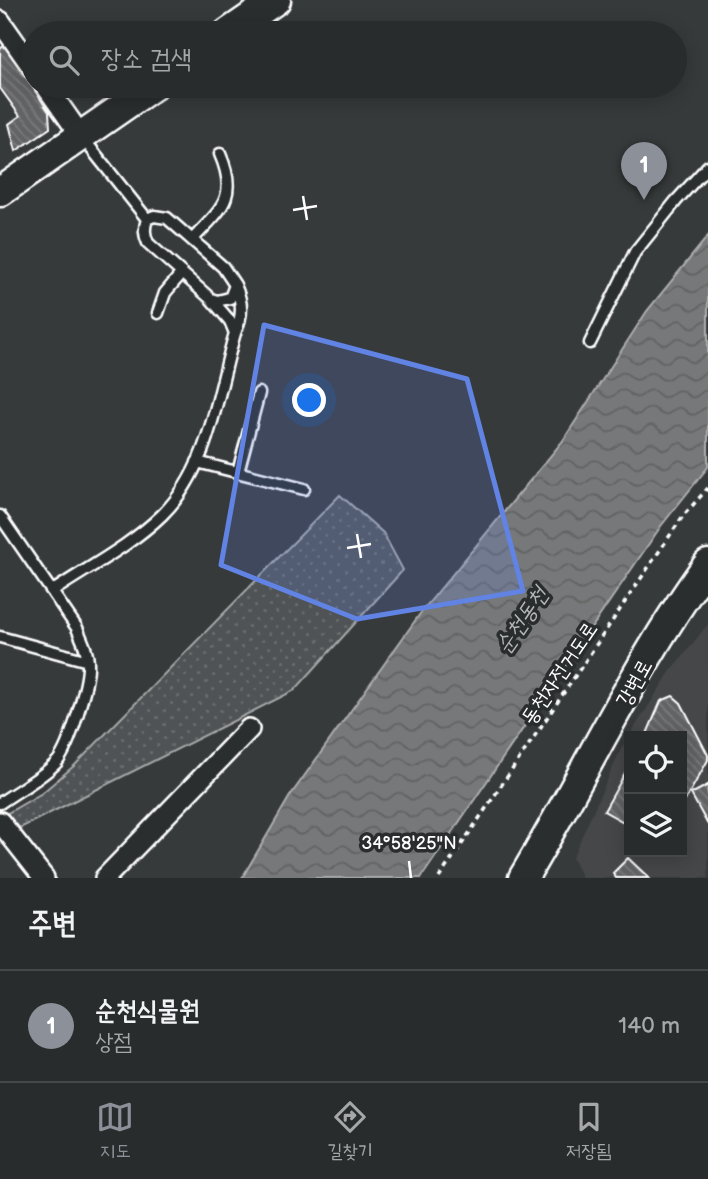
<!DOCTYPE html>
<html lang="ko">
<meta charset="utf-8">
<style>
:root{--surface:#292c2c;--page:#353838;--text:#f1f3f6;--muted:#a5a7a9;--line:#454848;--accent:#8c9099}
body{margin:0;font-family:"Balsamiq Sans","Poor Story",sans-serif;background:var(--page);color:var(--text)}
.controls{position:absolute;right:21px;bottom:21px;display:grid;overflow:hidden;border-radius:0px;box-shadow:0 4px 18px #0003}
.controls button{width:63px;height:63px;display:grid;place-items:center;padding:0;border:0;border-bottom:2px solid var(--line);background:var(--surface);color:var(--text);font:35px sans-serif}
.you{position:absolute;left:310px;top:401px;width:24px;height:24px;margin:-18px;border:5px solid #fff;border-radius:50%;background:#1a73e8;box-shadow:0 0 0 10px #1a73e833}
.badge{display:grid;place-items:center;width:46px;height:46px;border-radius:50%;background:var(--accent);color:#fff;font-size:23px;font-weight:700}
.pin{position:absolute;translate:-50% -58px;filter:drop-shadow(0 2px 4px #0008)}
.pin::after{content:'';position:absolute;top:37px;width:24px;height:21px;background:inherit;clip-path:polygon(0 0,100% 0,50% 100%)}
.list{margin:0;padding:0;list-style:none}
h2{display:flex;justify-content:space-between;align-items:center;height:91px;margin:0;padding:0 28px;font-size:30px}
h2 small{font-size:23px;font-weight:400;color:var(--muted)}
.list li{display:grid;grid-template-columns:46px 1fr auto;gap:21px;align-items:center;box-sizing:border-box;height:112px;padding:0 28px;border-top:2px solid var(--line)}
.list b{display:block;font-size:26px;white-space:nowrap}
.list p{margin:0;font-size:23px;white-space:nowrap;color:var(--muted)}
.list em{font-size:23px;font-style:normal;color:var(--muted)}
.icon{flex:none;width:38px;height:38px;fill:none;stroke:currentColor;stroke-width:2;stroke-linecap:round;stroke-linejoin:round}
.map{position:relative;flex:none;width:708px;height:878px;overflow:hidden}
.search{position:absolute;background:var(--surface);box-shadow:0 4px 18px #0003;left:21px;right:21px;top:21px;height:77px;display:flex;align-items:center;gap:18px;box-sizing:border-box;padding:0 24px;border-radius:38px;color:var(--muted);font-size:26px}
.sheet{height:203px;background:var(--surface)}
nav{display:flex;justify-content:space-around;align-items:center;box-sizing:border-box;height:98px;border-top:2px solid var(--line);background:var(--surface);font-size:19px;color:var(--muted)}
nav a{display:grid;justify-items:center;gap:4px}
nav .on{color:var(--accent)}
.map>svg:first-child{display:block}
.built{fill:#444748;fill-rule:evenodd}
.park{fill:url(#park-dots);stroke:#a8a9aa;stroke-width:2}
.water{fill:url(#water-waves);stroke:#adaeaf;stroke-width:2}
.building{fill:url(#building-back-hatch);stroke:#fff;stroke-width:2}
.lines{fill:none;stroke-linecap:round;stroke-linejoin:round}
.lane-casing{stroke:#fff;stroke-width:15}
.street-casing{stroke:#fff;stroke-width:24}
.secondary-casing{stroke:#fff;stroke-width:33}
.path{stroke:#fff;stroke-width:3.5;stroke-dasharray:5 5;stroke-linecap:butt}
.lane{stroke:#2a2d2e;stroke-width:10}
.street{stroke:#2a2d2e;stroke-width:19}
.secondary{stroke:#2a2d2e;stroke-width:28}
.marked{fill:#6183e4;fill-opacity:0.2;stroke:#6183e4;stroke-width:5;stroke-linejoin:round}
.ticks{fill:none;stroke:#fff;stroke-width:2.5}
.labels{text-anchor:middle;stroke-width:7;stroke-linejoin:round;paint-order:stroke}
.street-label{font-size:21px;fill:#fff;stroke:#2a2d2e}
.water-label{font-size:23px;font-style:italic;fill:#b4b5b5;stroke:#2a2d2e}
.ticks-label{font-size:18px;text-anchor:middle;fill:#fff;stroke:#2a2d2e;stroke-width:7;stroke-linejoin:round;paint-order:stroke}
</style>
<div class="map">
<svg width="708" height="878" viewBox="0 0 708 878">
<defs>
<pattern id="park-dots" width="8" height="8" patternUnits="userSpaceOnUse" patternTransform="scale(1.75)"><rect width="8" height="8" fill="#505354"/><path d="M2 2h.1M6 6h.1" fill="none" stroke="#6a6d6e" stroke-width="1.8" stroke-linecap="round"/></pattern>
<pattern id="water-waves" width="16" height="10" patternUnits="userSpaceOnUse" patternTransform="scale(1.75)"><rect width="16" height="10" fill="#767879"/><path d="M0 5q4-4 8 0t8 0" fill="none" stroke="#616262"/></pattern>
<pattern id="building-back-hatch" width="6" height="6" patternUnits="userSpaceOnUse" patternTransform="scale(1.75)"><rect width="6" height="6" fill="#636465"/><path d="M-1 5l2 2M0 0l6 6M5-1l2 2" fill="none" stroke="#7a7b7c"/></pattern>
</defs>
<rect width="100%" height="100%" fill="#373a3b"/>
<filter id="ink" filterUnits="userSpaceOnUse"><feTurbulence type="fractalNoise" baseFrequency=".0143" numOctaves="2"/><feDisplacementMap in="SourceGraphic" scale="14" xChannelSelector="R" yChannelSelector="G"/><feConvolveMatrix kernelMatrix="1 2 1 2 8 2 1 2 1" color-interpolation-filters="sRGB"/></filter>
<g filter="url(#ink)">
<path class="built" d="M708,624V878H582L572,858L621,749L670,672ZM629,736H682V852H629Z"/>
<path class="park" d="M340,495L383,533L403,570L295,690L20,828L6,814L42,793L75,765Z"/>
<path class="water" d="M708,236V467L661,526L421,878H242L290,796L422,611L562,442L647,311Z"/>
<path class="building" d="M5,45L49,112L50,128L16,151L9,124L20,116L0,88V49Z
M673,696L681,703L708,755V760L682,806V736H646L661,701Z
M629,766V825L604,811Z
M708,785V825L691,794Z
M628,858L649,878H616L613,873Z"/>
<g class="lines">
<defs>
<path id="lane" d="M82,137L147,219
M154,216L167,218L223,267L235,285L230,298L217,301L211,299L148,243C144,234 144,228 147,219Z
M192,240C221,209 239,198 220,154
M211,299L230,321L235,333C243,315 243,303 235,285
M158,313L165,293L181,274
M590,343L635,252L676,201L708,166
M197,462L304,489
M238,472L259,393
M0,516L77,628C82,640 88,651 88,664C89,683 69,748 57,762C42,778 18,790 0,803
M53,591C89,567 131,545 162,515C210,468 217,394 235,333
M0,637L88,661"/>
<path id="street" d="M0,21L33,68
M46,86L81,136
M0,822L44,878
M105,878L249,729"/>
<path id="secondary" d="M228,33L276,0
M0,192L153,86
M523,878C585,775 637,661 708,564"/>
</defs>
<use href="#lane" class="lane-casing"/>
<use href="#street" class="street-casing"/>
<use href="#secondary" class="secondary-casing"/>
<path class="path" d="M439,878L683,516L708,488"/>
<use href="#lane" class="lane"/>
<use href="#street" class="street"/>
<use href="#secondary" class="secondary"/>
</g>
</g>
<path class="marked" d="M264,325L467,379L523,591L357,619L221,565Z"/>
<path class="ticks" d="M303,196L307,220M293,210L317,206M357,534L361,558M347,548L371,544M409,861L411,878"/>
<g class="labels">
<g class="street-label">
<text transform="translate(559 673) rotate(-56)" y="7">동천자전거도로</text>
<text transform="translate(634 683) rotate(-61)" y="7">강변로</text>
</g>
<g class="water-label">
<text transform="translate(521 620) rotate(-56)" y="8">순천동천</text>
</g>
</g>
<g class="ticks-label">
<text x="409" y="849">34°58'25"N</text>
</g>
</svg>
<div class="controls">
<button><svg class="icon" aria-label="locate" viewBox="0 0 24 24"><circle cx="12" cy="12" r="6"/><path d="M12 2v4M12 18v4M2 12h4M18 12h4"/></svg></button>
<button><svg class="icon" aria-label="layers" viewBox="0 0 24 24"><path d="M12 4l9 5-9 5-9-5zM3 14l9 5 9-5"/></svg></button>
</div>
<div class="you"></div>
<div class="pin badge" style="left:644px;top:200px">1</div>
<div class="search"><svg class="icon" aria-label="search" viewBox="0 0 24 24"><circle cx="10" cy="10" r="6"/><path d="M15 15l6 6"/></svg>장소 검색</div>
</div>
<section class="sheet">
<h2>주변<small></small></h2>
<ul class="list">
<li><span class="badge">1</span><div><b>순천식물원</b><p>상점</p></div><em>140 m</em></li>
</ul>
</section>
<nav>
<a class="on"><svg class="icon" aria-label="map" viewBox="0 0 24 24"><path d="M3 6l6-2 6 2 6-2v14l-6 2-6-2-6 2zM9 4v14M15 6v14"/></svg>지도</a>
<a><svg class="icon" aria-label="directions" viewBox="0 0 24 24"><path d="M12 3l9 9-9 9-9-9zM9 14v-3h6M13 9l2 2-2 2"/></svg>길찾기</a>
<a><svg class="icon" aria-label="saved" viewBox="0 0 24 24"><path d="M7 4h10v16l-5-4-5 4z"/></svg>저장됨</a>
</nav>
